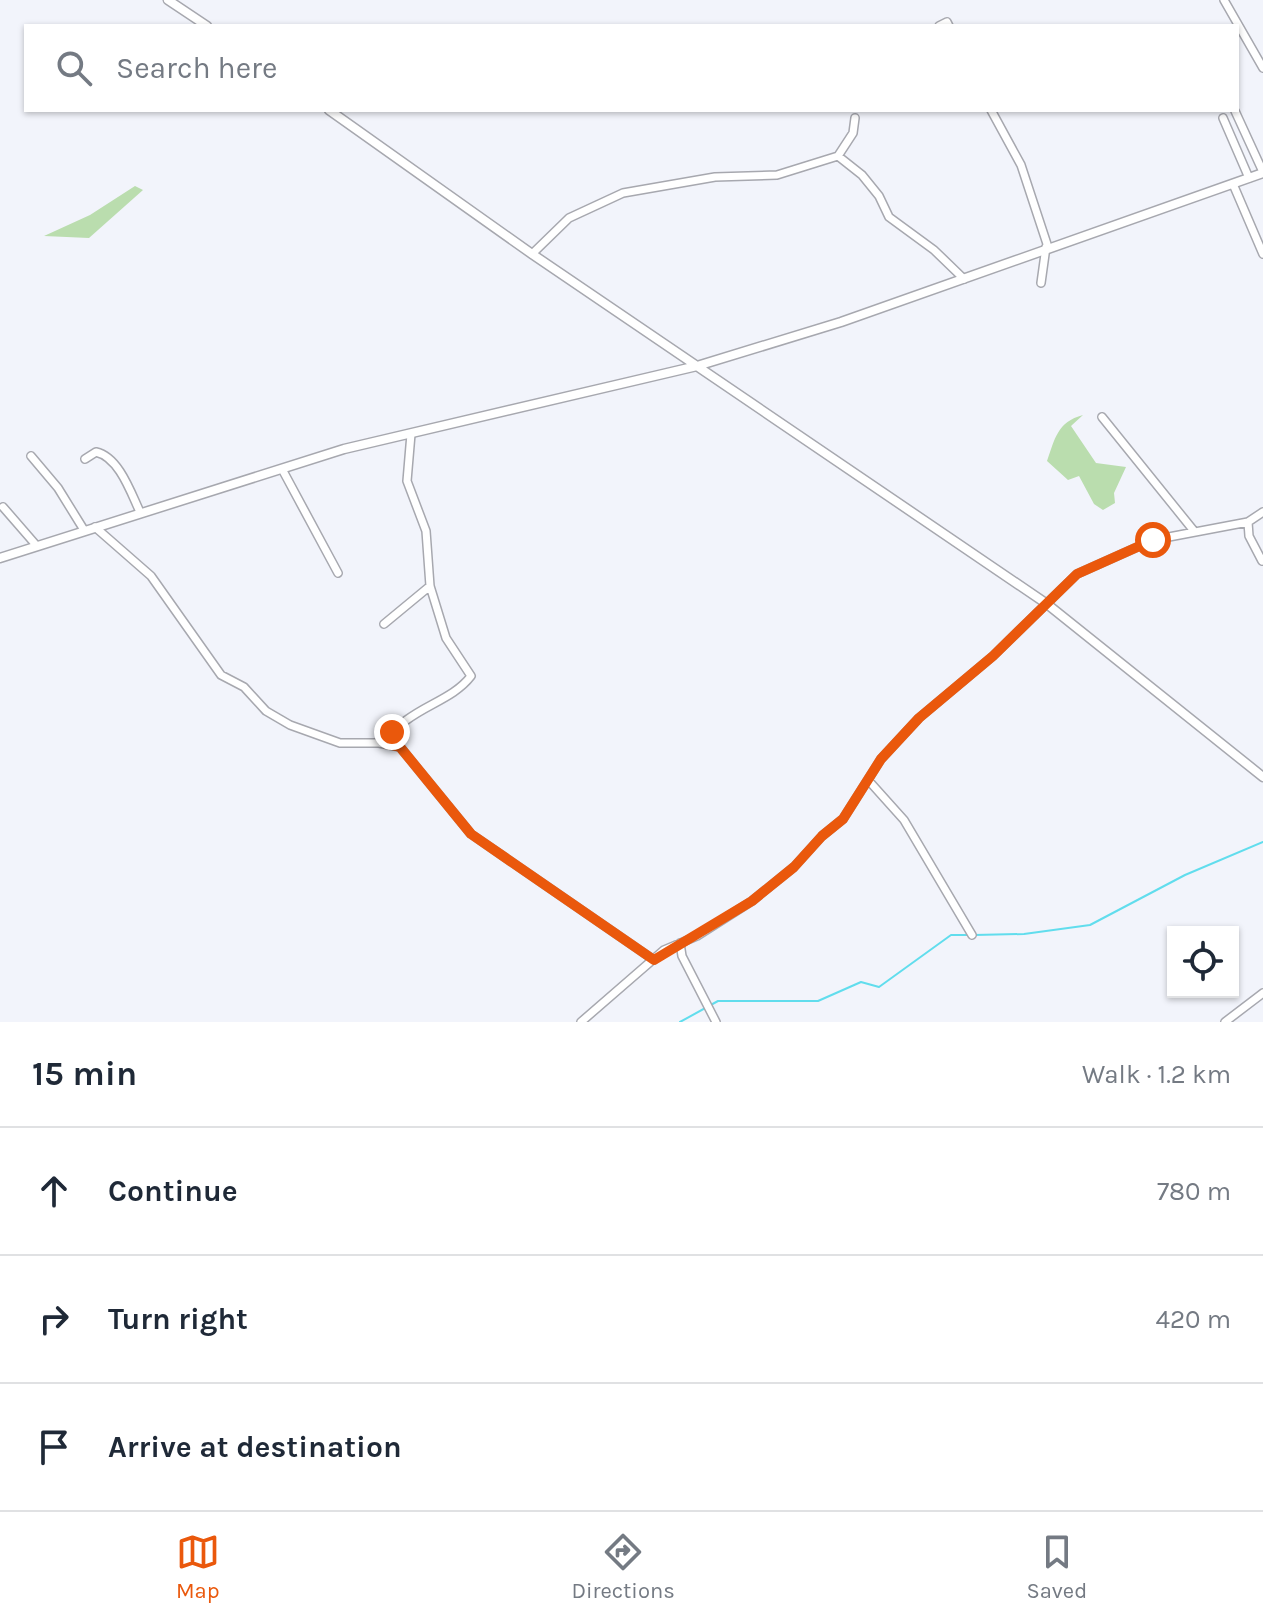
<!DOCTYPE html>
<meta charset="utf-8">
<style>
:root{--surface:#fff;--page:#f6f6f7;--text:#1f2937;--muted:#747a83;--line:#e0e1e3;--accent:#ea580c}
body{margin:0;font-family:Karla,sans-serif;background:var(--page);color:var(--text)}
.controls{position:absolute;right:24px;bottom:24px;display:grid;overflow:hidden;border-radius:0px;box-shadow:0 2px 6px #0004}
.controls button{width:72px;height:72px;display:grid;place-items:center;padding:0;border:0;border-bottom:2px solid var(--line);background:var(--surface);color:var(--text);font:40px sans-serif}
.stop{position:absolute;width:24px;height:24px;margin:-18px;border:6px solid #ea580c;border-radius:50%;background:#fff}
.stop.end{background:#ea580c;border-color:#fff;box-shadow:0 2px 8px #0008}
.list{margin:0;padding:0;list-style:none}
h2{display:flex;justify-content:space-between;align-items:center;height:104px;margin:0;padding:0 32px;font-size:34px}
h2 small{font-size:26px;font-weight:400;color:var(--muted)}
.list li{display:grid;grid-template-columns:52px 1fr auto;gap:24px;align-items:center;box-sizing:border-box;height:128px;padding:0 32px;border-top:2px solid var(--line)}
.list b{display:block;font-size:30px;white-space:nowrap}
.list em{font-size:26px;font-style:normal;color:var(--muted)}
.icon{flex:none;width:44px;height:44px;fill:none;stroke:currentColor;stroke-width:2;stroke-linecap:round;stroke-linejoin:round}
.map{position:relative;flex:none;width:1263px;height:1022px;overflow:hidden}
.search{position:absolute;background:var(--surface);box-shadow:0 2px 6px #0004;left:24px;right:24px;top:24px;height:88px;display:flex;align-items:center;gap:20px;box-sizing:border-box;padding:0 28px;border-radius:0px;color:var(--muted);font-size:30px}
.sheet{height:488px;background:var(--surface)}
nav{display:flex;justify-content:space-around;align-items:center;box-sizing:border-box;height:112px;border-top:2px solid var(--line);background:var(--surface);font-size:22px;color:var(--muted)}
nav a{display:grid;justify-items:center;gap:4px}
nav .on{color:var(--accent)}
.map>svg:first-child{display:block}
.green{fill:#baddae}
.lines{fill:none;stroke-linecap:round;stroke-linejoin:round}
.stream{stroke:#61dded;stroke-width:2}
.minor-casing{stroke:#a7a8af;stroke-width:10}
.tertiary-casing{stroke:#a7a8af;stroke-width:11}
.minor{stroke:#fff;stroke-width:7}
.tertiary{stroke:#fff;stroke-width:8}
.route{stroke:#ea580c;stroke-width:10}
</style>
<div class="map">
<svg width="1263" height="1022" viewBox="0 0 1263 1022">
<rect width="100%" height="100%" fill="#f2f4fb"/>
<path class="green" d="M135,186L143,190L89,238L44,236L90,215Z
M1083,415L1071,426L1096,463L1126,467L1114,493L1115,503L1103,510L1094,504L1079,476L1068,480L1047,461C1055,439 1057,422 1083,415Z"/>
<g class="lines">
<path class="stream" d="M974,935L1024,934L1090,925L1185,875L1263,842
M680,1022L718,1001H818L861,982L879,987L951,935H968"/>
<defs>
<path id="minor" d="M1224,0L1263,68
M939,26L947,22L949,26
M991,110L1021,165L1048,247
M1235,111L1263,172
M1223,118L1249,178
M838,156L853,133L855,118
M1233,184L1263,254
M532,254L569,218L623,193L715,177L777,175L838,156L862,175L879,196L889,217L934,250L964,279
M1041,283L1046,247
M1102,417L1194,531
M31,456L58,488L84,530
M85,459L96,452C119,457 131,493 140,512
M282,469L338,573
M3,507L36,545
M1248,522L1249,536L1262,561
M95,527L151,576L221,675L244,687L266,711L290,725L340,743H379L400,747L471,834L654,960
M384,624L430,586
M387,744C403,708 449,705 471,676L446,638L430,586L426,531L407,481L411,434
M869,781L904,820L972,935
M680,943L682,956L716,1022
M581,1022L664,950L697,936L752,901L794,867L822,836L843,819L881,759L919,718L993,656L1077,574L1153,540L1248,522L1263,512
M1225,1022L1263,993"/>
<path id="tertiary" d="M168,0L207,26
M329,110L532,254L1047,604L1263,777
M0,558L344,449L697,366L841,322L1263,173"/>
</defs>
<use href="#minor" class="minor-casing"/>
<use href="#tertiary" class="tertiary-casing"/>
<use href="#minor" class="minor"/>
<use href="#tertiary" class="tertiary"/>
</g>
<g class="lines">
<path class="route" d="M392,732L387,744L400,747L471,834L654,960L752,901L794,867L822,836L843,819L881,759L919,718L993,656L1077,574L1153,540"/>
</g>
</svg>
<div class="controls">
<button><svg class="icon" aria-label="locate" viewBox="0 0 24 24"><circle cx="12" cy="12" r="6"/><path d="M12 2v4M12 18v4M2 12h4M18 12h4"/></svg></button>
</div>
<div class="stop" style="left:1153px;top:540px"></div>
<div class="stop end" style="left:392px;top:732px"></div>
<div class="search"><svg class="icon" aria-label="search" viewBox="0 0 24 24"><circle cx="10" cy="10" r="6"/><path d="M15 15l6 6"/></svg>Search here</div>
</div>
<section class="sheet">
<h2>15 min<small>Walk · 1.2 km</small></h2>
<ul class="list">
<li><svg class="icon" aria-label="ahead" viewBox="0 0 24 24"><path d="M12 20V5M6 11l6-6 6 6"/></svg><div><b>Continue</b></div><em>780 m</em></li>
<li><svg class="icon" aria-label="right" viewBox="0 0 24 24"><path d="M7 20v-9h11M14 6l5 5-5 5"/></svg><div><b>Turn right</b></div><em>420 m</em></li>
<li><svg class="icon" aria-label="arrive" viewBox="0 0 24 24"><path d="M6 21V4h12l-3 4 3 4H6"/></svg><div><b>Arrive at destination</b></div></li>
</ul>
</section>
<nav>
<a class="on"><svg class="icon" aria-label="map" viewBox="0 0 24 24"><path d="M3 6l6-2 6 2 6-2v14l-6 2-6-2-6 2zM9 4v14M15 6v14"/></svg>Map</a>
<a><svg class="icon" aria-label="directions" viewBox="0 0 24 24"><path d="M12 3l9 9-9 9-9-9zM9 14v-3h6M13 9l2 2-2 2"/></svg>Directions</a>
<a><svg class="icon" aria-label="saved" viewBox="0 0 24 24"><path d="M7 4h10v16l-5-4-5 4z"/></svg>Saved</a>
</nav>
